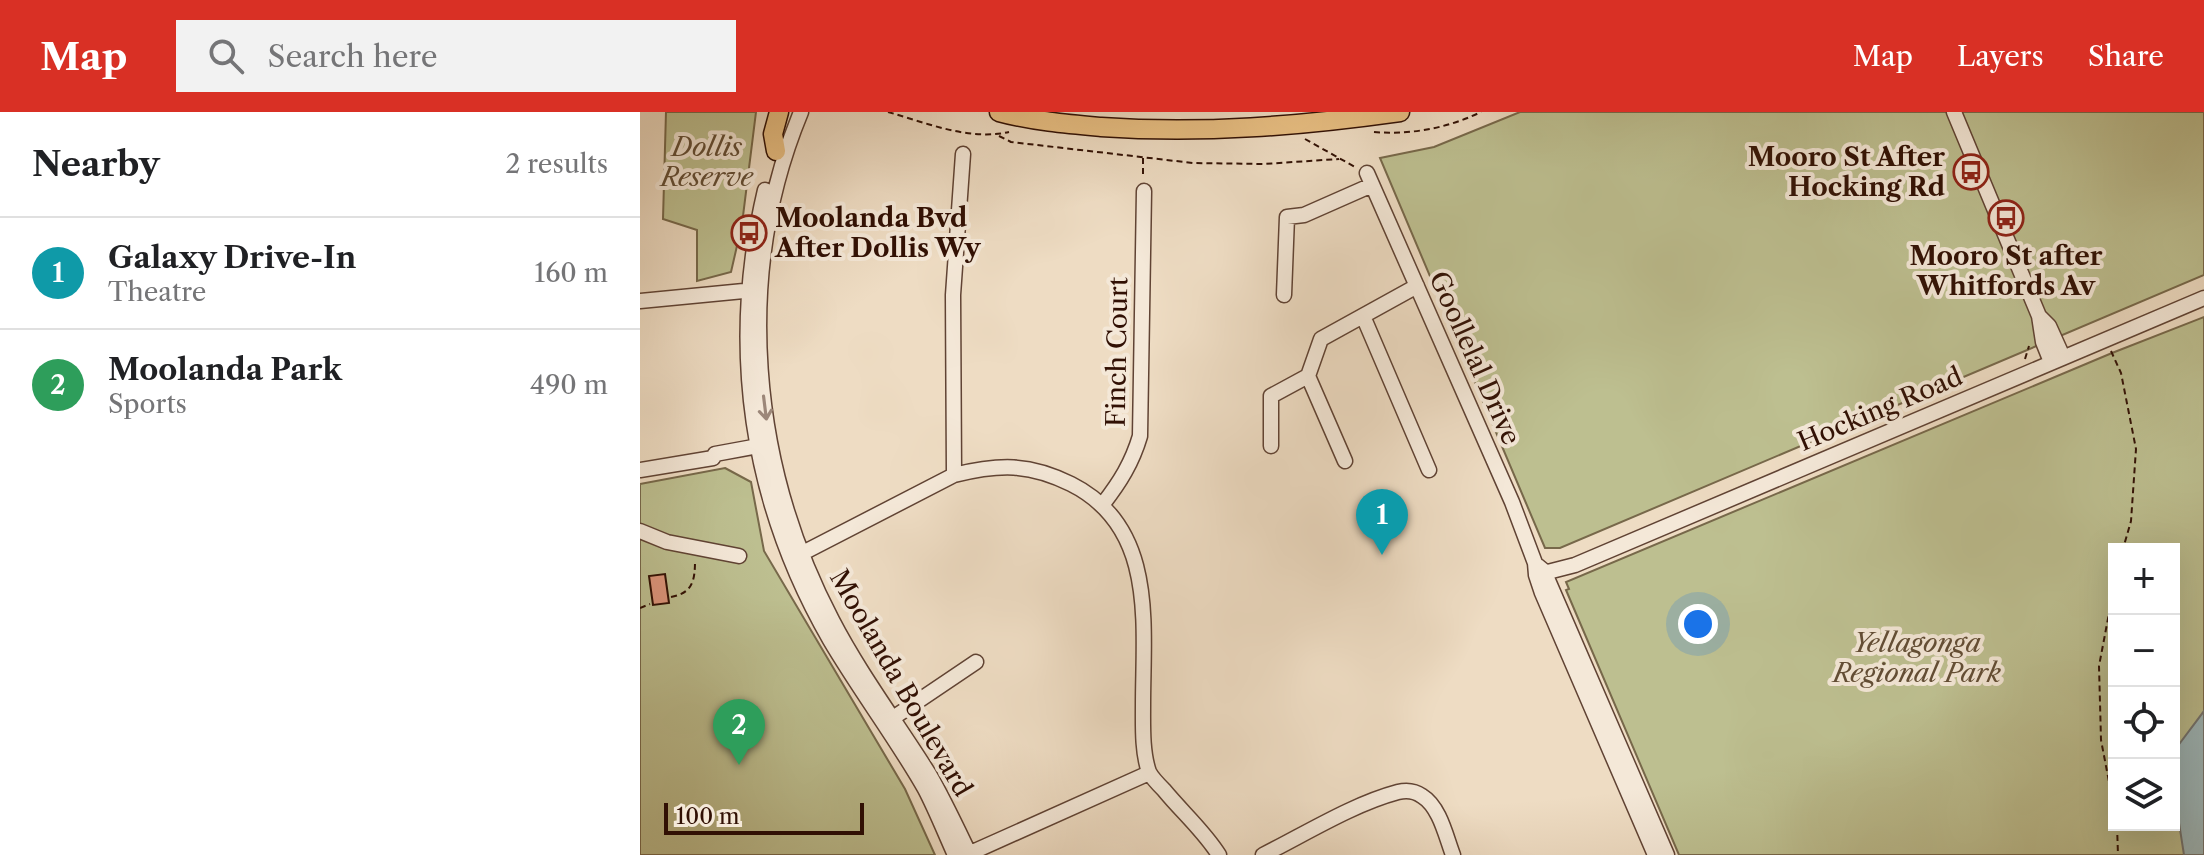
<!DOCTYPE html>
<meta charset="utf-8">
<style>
:root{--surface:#fff;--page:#f2f2f2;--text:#202124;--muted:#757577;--line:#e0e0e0;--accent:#d93025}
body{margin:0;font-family:"Libre Caslon Text",serif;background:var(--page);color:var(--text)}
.controls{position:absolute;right:24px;bottom:24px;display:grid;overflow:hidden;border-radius:0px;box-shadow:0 8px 32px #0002}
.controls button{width:72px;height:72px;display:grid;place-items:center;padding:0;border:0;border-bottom:2px solid var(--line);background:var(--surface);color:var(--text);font:40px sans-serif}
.scale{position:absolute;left:24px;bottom:20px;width:200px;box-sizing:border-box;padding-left:8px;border:4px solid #311004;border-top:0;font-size:22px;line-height:28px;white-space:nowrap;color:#311004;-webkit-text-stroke:6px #f4e8d8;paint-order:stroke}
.you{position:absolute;left:1058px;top:512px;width:28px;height:28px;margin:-20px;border:6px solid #fff;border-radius:50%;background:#1a73e8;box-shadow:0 0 0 12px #1a73e833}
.badge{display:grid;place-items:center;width:52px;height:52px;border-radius:50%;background:var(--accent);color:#fff;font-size:26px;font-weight:700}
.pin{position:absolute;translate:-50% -66px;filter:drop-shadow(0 2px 4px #0008)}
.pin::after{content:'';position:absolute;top:42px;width:28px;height:24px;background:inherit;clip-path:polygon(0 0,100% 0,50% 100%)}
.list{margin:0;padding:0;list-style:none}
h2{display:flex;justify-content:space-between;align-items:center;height:104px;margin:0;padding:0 32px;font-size:34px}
h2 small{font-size:26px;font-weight:400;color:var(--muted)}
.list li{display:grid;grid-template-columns:52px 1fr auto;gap:24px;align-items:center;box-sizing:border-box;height:112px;padding:0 32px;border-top:2px solid var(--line)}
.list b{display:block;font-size:30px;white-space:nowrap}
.list p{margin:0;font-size:26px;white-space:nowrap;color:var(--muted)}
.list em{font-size:26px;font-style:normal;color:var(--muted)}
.icon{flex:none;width:44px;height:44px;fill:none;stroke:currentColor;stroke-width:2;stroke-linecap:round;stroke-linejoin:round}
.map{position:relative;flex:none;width:1564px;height:743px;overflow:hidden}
header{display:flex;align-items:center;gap:48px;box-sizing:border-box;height:112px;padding:0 40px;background:var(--accent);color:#fff}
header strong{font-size:38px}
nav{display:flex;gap:44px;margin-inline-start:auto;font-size:28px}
.search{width:560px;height:72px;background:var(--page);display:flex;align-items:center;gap:20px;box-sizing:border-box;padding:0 28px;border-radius:0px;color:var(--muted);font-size:30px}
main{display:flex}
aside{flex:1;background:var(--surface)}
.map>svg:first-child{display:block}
.green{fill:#bdbf90;stroke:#77684a;stroke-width:2;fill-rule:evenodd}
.water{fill:#9db9bd;stroke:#727573;stroke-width:2}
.building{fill:#dd967c;stroke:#311004;stroke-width:2}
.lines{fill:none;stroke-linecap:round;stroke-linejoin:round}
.minor-casing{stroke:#604334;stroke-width:17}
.major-casing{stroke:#311004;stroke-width:21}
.path{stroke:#311004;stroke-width:2;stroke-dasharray:6 4;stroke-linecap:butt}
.minor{stroke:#f4e8d8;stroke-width:14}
.major{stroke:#e7be82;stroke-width:18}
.oneway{stroke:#9c8779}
.labels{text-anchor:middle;stroke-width:8;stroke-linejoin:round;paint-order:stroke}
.park-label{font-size:26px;font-style:italic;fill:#624d35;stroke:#f4e8d8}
.poi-label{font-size:26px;font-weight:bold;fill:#311004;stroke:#f4e8d8;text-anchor:end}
.street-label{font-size:26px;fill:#311004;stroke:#f4e8d8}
</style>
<header>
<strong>Map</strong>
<div class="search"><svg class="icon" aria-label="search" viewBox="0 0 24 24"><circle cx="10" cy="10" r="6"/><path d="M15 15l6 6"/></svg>Search here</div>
<nav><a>Map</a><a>Layers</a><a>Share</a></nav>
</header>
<main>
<aside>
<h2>Nearby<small>2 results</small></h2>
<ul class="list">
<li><span class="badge" style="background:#0f9aa8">1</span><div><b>Galaxy Drive-In</b><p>Theatre</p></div><em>160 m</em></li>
<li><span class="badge" style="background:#2e9e5b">2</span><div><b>Moolanda Park</b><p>Sports</p></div><em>490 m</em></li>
</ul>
</aside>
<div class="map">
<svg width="1564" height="743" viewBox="0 0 1564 743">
<rect width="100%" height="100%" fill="#eedcc3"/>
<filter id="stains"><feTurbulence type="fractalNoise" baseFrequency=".0025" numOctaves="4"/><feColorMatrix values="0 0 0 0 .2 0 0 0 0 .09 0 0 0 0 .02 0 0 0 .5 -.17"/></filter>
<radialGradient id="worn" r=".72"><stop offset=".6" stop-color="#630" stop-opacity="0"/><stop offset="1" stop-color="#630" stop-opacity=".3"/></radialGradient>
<path class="green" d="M26,0H116L102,112L91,160L57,169V118L23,107Z
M880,0H1564V163L920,436H905L740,46L794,35Z
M1564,205V743H1039L926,478L929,477L926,470L1472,241ZM1474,437H1534V713H1474Z
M85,356L111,370L124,439L265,677L295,743H0V372Z"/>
<path class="water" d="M1564,599V743H1544L1534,679V639Z"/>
<path class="building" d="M25,462L29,491L13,493L9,464Z"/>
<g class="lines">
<defs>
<path id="minor" d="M161,0C93,164 111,353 192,508C220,562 257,611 289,662C304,688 317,716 330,743
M1314,0L1399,204L1403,230L1411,250
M727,61L872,390L895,451L896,463L902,481L1015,743
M125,78C88,235 110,389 190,528C220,579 256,626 285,677C296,698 305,721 315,743
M644,183L647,105L664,103L732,73
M0,189L114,178
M723,204L789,358
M1399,204L1409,214L1423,245
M631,334V284L668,264
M705,349L668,264L681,227L777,174
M0,358L73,346L75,342L124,333
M314,363L313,183L323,42
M463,392C480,370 492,351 500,324L504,79
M0,419L27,430L99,444
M153,446L314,363C359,352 389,351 431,372C517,415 503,512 503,593C503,614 502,640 509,660C512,666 519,673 524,678C542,700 564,719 579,743
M898,454L904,459L1027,743
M896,463L935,453L1564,186
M247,610L336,550
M326,743L509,661
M623,743C665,722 713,692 758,680C766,678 775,679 782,684C800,695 806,725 813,743"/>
<path id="major" d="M359,0C392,9 427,12 461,15C562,22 660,14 760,0
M136,39L133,22L139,0"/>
</defs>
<use href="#minor" class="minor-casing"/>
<use href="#major" class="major-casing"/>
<path class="path" d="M248,0C287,11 329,29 369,20
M734,20C771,23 808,16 841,0
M359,24L371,30L553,51L624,52L699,47
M665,27L715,55
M503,46V64
M1471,239L1481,261L1496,337L1491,409L1483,437
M1385,247L1389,234
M1474,475L1459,554L1461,628L1474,696
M31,485C53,481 55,468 55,448
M0,496L10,492
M1477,713L1478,743"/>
<use href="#minor" class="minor"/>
<use href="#major" class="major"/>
</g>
<defs><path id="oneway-shaft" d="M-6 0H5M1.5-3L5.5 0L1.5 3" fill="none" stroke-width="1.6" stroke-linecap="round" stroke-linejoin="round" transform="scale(2)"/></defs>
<use class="oneway" href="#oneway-shaft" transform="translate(125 296) rotate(83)"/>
<defs>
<symbol id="bus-ring" viewBox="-11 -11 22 22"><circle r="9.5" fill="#f4e8d8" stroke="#8f2418" stroke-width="1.5"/><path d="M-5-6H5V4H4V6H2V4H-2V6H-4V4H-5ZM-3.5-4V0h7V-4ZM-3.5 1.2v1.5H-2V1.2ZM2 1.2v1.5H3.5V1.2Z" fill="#8f2418"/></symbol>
</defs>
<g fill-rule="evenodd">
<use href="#bus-ring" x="1311" y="40" width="40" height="40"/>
<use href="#bus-ring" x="1346" y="86" width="40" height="40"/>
<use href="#bus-ring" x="89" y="101" width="40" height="40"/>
</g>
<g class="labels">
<g class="park-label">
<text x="67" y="44">Dollis<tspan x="67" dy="30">Reserve</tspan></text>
<text x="1277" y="540">Yellagonga<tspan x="1277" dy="30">Regional Park</tspan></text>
</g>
<g class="poi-label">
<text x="1305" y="54">Mooro St After<tspan x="1305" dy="30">Hocking Rd</tspan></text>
<text x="135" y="115" text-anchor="start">Moolanda Bvd<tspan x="135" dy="30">After Dollis Wy</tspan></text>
<text x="1366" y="153" text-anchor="middle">Mooro St after<tspan x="1366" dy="30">Whitfords Av</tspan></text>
</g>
<g class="street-label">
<text transform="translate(477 240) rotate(-89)" y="9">Finch Court</text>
<text transform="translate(835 246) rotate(66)" y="9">Goollelal Drive</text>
<text transform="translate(1240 297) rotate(-23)" y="9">Hocking Road</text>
<text transform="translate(261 571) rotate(60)" y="9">Moolanda Boulevard</text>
</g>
</g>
<rect width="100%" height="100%" filter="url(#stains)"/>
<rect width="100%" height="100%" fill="url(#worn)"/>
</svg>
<div class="controls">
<button>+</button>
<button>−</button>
<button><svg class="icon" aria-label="locate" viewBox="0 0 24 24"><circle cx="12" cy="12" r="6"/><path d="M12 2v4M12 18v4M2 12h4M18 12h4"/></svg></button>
<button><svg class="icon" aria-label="layers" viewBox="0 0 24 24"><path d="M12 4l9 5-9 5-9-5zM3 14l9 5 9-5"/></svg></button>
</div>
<div class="scale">100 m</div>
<div class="you"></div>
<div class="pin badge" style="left:742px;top:443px;background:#0f9aa8">1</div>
<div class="pin badge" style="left:99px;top:653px;background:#2e9e5b">2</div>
</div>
</main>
